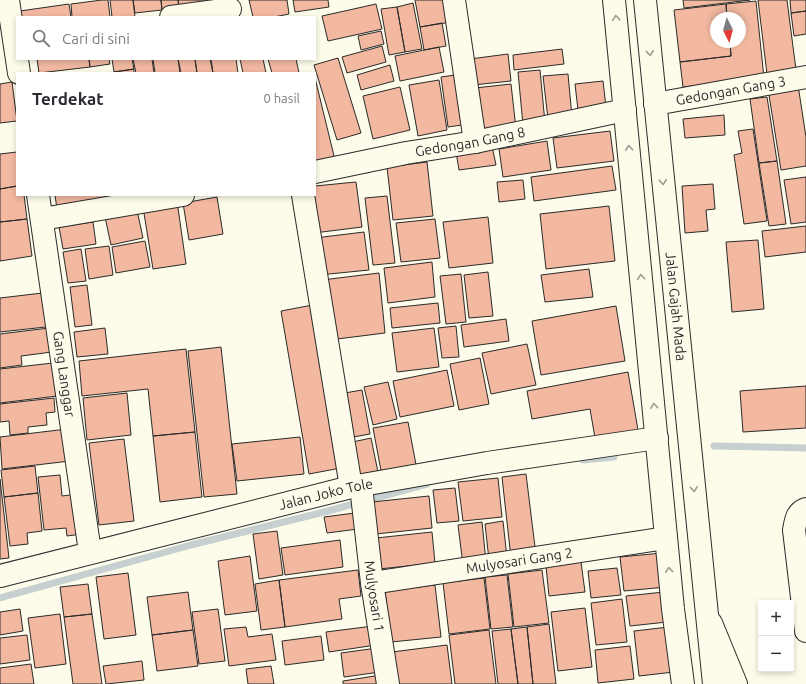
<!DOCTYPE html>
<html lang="id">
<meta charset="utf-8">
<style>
:root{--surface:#fff;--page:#f2f2f3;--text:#2b2b33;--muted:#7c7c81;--line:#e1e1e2}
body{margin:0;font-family:Ubuntu,sans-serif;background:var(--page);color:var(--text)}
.controls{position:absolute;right:12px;bottom:12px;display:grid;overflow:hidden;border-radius:0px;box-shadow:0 2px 6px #0003}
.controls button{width:36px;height:36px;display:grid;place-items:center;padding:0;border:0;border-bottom:1px solid var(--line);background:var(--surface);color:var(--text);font:20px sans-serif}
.compass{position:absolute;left:710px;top:12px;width:36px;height:36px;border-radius:50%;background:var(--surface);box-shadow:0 2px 6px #0003;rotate:174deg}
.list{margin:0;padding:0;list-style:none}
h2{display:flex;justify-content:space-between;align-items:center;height:52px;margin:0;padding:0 16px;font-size:17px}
h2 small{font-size:13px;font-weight:400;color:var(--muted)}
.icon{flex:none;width:22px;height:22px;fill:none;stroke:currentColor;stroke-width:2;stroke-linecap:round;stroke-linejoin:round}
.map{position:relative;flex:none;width:806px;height:684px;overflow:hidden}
.search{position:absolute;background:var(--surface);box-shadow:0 2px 6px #0003;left:16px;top:16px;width:300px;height:44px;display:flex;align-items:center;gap:10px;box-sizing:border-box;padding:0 14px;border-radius:0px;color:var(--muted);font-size:15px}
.panel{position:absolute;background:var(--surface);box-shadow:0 2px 6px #0003;left:16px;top:72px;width:300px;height:124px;border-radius:0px}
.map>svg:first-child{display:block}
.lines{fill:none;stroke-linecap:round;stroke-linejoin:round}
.stream{stroke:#c7d0d0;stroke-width:7}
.building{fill:#f2b8a0;stroke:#2b2b2b}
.minor-casing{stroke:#2b2b2b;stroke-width:24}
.major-casing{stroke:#2b2b2b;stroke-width:24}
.minor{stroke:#fdfbea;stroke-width:22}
.major{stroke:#fdfbea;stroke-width:22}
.oneway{stroke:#9e9d94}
.labels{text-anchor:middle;stroke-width:3;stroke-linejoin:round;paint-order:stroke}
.street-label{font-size:14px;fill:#2b2b2b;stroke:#fdfbea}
</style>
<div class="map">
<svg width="806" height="684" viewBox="0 0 806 684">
<rect width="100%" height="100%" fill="#fdfbea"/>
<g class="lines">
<path class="stream" d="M714,446L806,448
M583,460L614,457
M0,598L191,545L328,511L427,484"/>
</g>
<path class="building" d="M102,0H108L110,17H72L71,4Z
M110,0H133L135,17H112Z
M133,0H161L162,10L135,13Z
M161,0H178L179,8L162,10Z
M178,0H211V3L179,8Z
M249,0H287L289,14L274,17H253Z
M293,0H328L329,7L295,12Z
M415,0H447L451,22L420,27Z
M683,0H750L684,8Z
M758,0H787L796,70L767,74Z
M790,0H806V11L791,13Z
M756,1L764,78L683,87L680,62L731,56L730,42H740V18H727L726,4Z
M413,3L422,49L405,52L397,7Z
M69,4L71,17H21L20,11Z
M376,4L382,29L328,41L322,16Z
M726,4L727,18H716V42H730L731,56L680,62L674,10Z
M397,7L405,52L389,55L381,9Z
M806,11V34L794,36L791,13Z
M442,23L446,46L424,50L420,27Z
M381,31L384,44L361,50L358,36Z
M382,46L386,62L347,73L342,57Z
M439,47L444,72L400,81L395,56Z
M562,49L564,64L514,70L513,55Z
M508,54L511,81L473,85L470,59Z
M338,58L361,133L337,140L314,65Z
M37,59H89L90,67L39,73Z
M89,59H109L110,64L90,67Z
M112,59H132L134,69L114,72Z
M133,59H152L154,73H136Z
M153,59H178L180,73H155Z
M178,59H195L197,73H181Z
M195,59H210L213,73H197Z
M211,59H236L238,73H213Z
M240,59H263L266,73H243Z
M268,59H296L299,73H272Z
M390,65L394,81L361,90L357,75Z
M134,69V73H114V72Z
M540,70L545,123L523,125L518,72Z
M462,74L469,124L448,127L441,77Z
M568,74L572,117L548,119L543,76Z
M315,78L335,160L315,165Z
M439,80L447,130L418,136L409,85Z
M603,81L606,107L578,110L575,84Z
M12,82L17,121L0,123V84Z
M511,84L516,129L480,133L475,88Z
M798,85L806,137V166L781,170L768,89Z
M400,87L410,130L373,139L363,96Z
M767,97L777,161L759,163L750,99Z
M724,115L725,135L685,138L683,119Z
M753,129L767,221L744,224L734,155L742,153L738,131Z
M610,131L614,161L557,168L553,138Z
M547,141L551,170L503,177L499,149Z
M492,146L496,165L459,170L456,152Z
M17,152V186L0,189V154Z
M777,161L786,224L769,226L759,163Z
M427,162L433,216L393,220L387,167Z
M612,166L616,190L534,201L531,177Z
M806,177V222L791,224L784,180Z
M523,180L525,199L499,202L497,182Z
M356,182L362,227L314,233L309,195H315V186Z
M713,184L715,209L706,210L708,231L685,233L682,186Z
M17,186V195H24L27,219L0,222V189Z
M55,195H106L107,202L57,209Z
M387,196L395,263L373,265L365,198Z
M217,197L223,234L189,240L183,203Z
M177,201L186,264L153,269L143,207Z
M609,206L615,261L546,269L540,214Z
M137,210L143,238L111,245L105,217Z
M488,217L493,263L449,268L443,222Z
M27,219L32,256L0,261V222Z
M435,219L440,258L401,262L396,223Z
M93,222L96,244L63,249L59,227Z
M806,226V252L765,257L762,231Z
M364,232L369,270L319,275L315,238Z
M758,240L764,309L732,312L726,242Z
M145,241L150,267L116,273L112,247Z
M109,246L113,275L89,279L85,249Z
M81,249L86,281L68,283L63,252Z
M432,262L435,297L388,303L384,268Z
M589,269L593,297L545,302L541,275Z
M488,272L493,316L469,318L464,275Z
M379,273L385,333L329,340L322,280Z
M461,274L466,322L446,324L440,276Z
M87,285L92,325L75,327L70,287Z
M51,292L55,326L0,332V298Z
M438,303L440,323L392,328L390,308Z
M318,304L346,467L309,474L281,311Z
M616,306L625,361L541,375L532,321Z
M506,319L509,341L464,347L461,325Z
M456,326L459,357L442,358L438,328Z
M49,328L52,352L21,356L22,365L0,368V334Z
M105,328L108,354L77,357L74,332Z
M434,328L439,367L397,372L392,333Z
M527,344L536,385L491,394L482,353Z
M221,347L237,494L204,497L188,351Z
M186,349L195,432L153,436L148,389L82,396L79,361Z
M480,358L489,404L459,410L450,364Z
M53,363L57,396L0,403V369Z
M447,370L454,406L400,417L393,381Z
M628,372L638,430L595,438L590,409L532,419L527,391Z
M388,382L397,419L373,425L364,387Z
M806,386V428L743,432L740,391Z
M362,390L370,434L348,438L339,394Z
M127,393L131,435L87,440L83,398Z
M54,398L55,412L46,413L47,425L28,427V433L10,435L9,421L0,422V404Z
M408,422L417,470L382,476L373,428Z
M67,429L70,461L2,469L0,437Z
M195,432L202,497L160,502L153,436Z
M300,437L304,474L237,481L232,444Z
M371,438L379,477L356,482L348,443Z
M124,439L134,521L99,525L89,443Z
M35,466L38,493L4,497L1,470Z
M526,474L536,555L511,558L502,477Z
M60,475L62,496L78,494L82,534L67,536L66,528L44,530L38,477Z
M498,478L502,517L463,521L458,482Z
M0,479L9,558L0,559Z
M455,488L459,521L437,523L433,490Z
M38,493L42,531L27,533L28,544L10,546L4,497Z
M429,496L432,528L376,534L372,502Z
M355,513L358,529L327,533L324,517Z
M503,521L507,558L489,560L485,524Z
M482,522L486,562L463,565L458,525Z
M277,531L283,575L259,579L253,534Z
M432,532L435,563L379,569L376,538Z
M340,540L343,567L285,575L281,548Z
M662,553L666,587L624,591L620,557Z
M250,556L257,611L225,615L218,561Z
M581,562L585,592L549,596L546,566Z
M617,568L621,595L591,598L588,571Z
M358,570L361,596L339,599L342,619L285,627L279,580Z
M542,570L549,623L514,627L508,574Z
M128,573L136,635L104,639L96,577Z
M507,575L513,627L491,629L485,577Z
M484,578L490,629L449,634L443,583Z
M279,580L285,627L261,630L255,584Z
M88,584L92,614L64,617L60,587Z
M435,585L441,637L391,642L385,591Z
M188,592L193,630L152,635L147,597Z
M664,592L667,622L630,626L626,596Z
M622,599L627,642L596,645L591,603Z
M585,608L592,667L558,671L551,612Z
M20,609L23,631L0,635V612Z
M218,609L225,661L199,664L192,612Z
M60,614L66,664L35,668L28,618Z
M92,614L102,684H73L64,617Z
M549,624L556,684H533L527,627Z
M373,626L376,645L329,652L326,632Z
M246,627L248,637L272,634L276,660L229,666L224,629Z
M527,627L533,684H518L511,629Z
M669,627L674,672L639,676L634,631Z
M511,629L518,684H498L492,631Z
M193,630L198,666L157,671L152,635Z
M489,630L496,684H455L449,635Z
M27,635L30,660L0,664V638Z
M321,636L324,660L285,665L282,641Z
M447,645L452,684H396L392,652Z
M630,646L634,679L598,683L595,650Z
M377,648L380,672L344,677L341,653Z
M142,661L144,680L106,684L103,666Z
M31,664L34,684H0V668Z
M271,666L274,684H248L246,669Z
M381,675L382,684H343V681Z"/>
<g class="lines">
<defs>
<g id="minor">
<path d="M8,0L19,73"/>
<path d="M454,0L475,142"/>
<path d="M171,17L230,9"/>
<path id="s1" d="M655,104L806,77"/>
<path id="s2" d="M315,172L406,153L475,142L625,110"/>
<path id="s3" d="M38,195L90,552"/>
<path d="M303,195L351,487"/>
<path d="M42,219L183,195"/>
<path id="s4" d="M361,486L372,583L388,684"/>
<path d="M806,509C796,513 796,520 794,530L806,631"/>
<path id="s5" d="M0,576L351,487L487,463L657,438"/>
<path id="s6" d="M372,583L666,538"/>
<path d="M711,623L736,684"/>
</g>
<g id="major">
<path d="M614,0L673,609L683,684"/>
<path id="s7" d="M645,0L714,684"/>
</g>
</defs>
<use href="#minor" class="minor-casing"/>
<use href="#major" class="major-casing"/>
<use href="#minor" class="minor"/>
<use href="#major" class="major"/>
</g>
<defs><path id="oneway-chevron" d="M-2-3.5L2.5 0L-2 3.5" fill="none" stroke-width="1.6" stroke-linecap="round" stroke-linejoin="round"/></defs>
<g class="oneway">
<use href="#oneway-chevron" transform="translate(616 18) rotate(-96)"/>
<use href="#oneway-chevron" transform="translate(650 53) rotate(84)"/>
<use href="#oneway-chevron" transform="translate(629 148) rotate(-95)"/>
<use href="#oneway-chevron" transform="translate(663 182) rotate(84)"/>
<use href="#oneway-chevron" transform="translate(641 277) rotate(-95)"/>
<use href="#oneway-chevron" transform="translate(654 406) rotate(-96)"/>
<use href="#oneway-chevron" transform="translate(694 489) rotate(84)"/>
<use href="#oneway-chevron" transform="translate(669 570) rotate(-96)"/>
</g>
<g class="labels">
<g class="street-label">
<text dy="5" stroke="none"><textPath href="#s1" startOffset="77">Gedongan Gang 3</textPath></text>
<text dy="5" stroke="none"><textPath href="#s2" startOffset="158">Gedongan Gang 8</textPath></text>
<text dy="5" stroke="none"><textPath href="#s7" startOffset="308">Jalan Gajah Mada</textPath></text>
<text dy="5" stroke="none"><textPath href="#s3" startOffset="181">Gang Langgar</textPath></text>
<text dy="5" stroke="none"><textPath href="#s5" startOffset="336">Jalan Joko Tole</textPath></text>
<text dy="5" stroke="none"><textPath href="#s6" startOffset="149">Mulyosari Gang 2</textPath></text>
<text dy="5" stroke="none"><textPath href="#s4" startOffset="111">Mulyosari 1</textPath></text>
</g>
</g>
</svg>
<div class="controls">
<button>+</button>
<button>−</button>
</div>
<svg class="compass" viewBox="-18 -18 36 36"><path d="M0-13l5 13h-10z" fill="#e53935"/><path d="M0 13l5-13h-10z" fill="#7c7c81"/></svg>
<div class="search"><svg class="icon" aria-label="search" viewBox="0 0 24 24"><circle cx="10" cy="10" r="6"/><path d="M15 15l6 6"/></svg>Cari di sini</div>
<section class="panel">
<h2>Terdekat<small>0 hasil</small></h2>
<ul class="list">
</ul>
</section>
</div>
